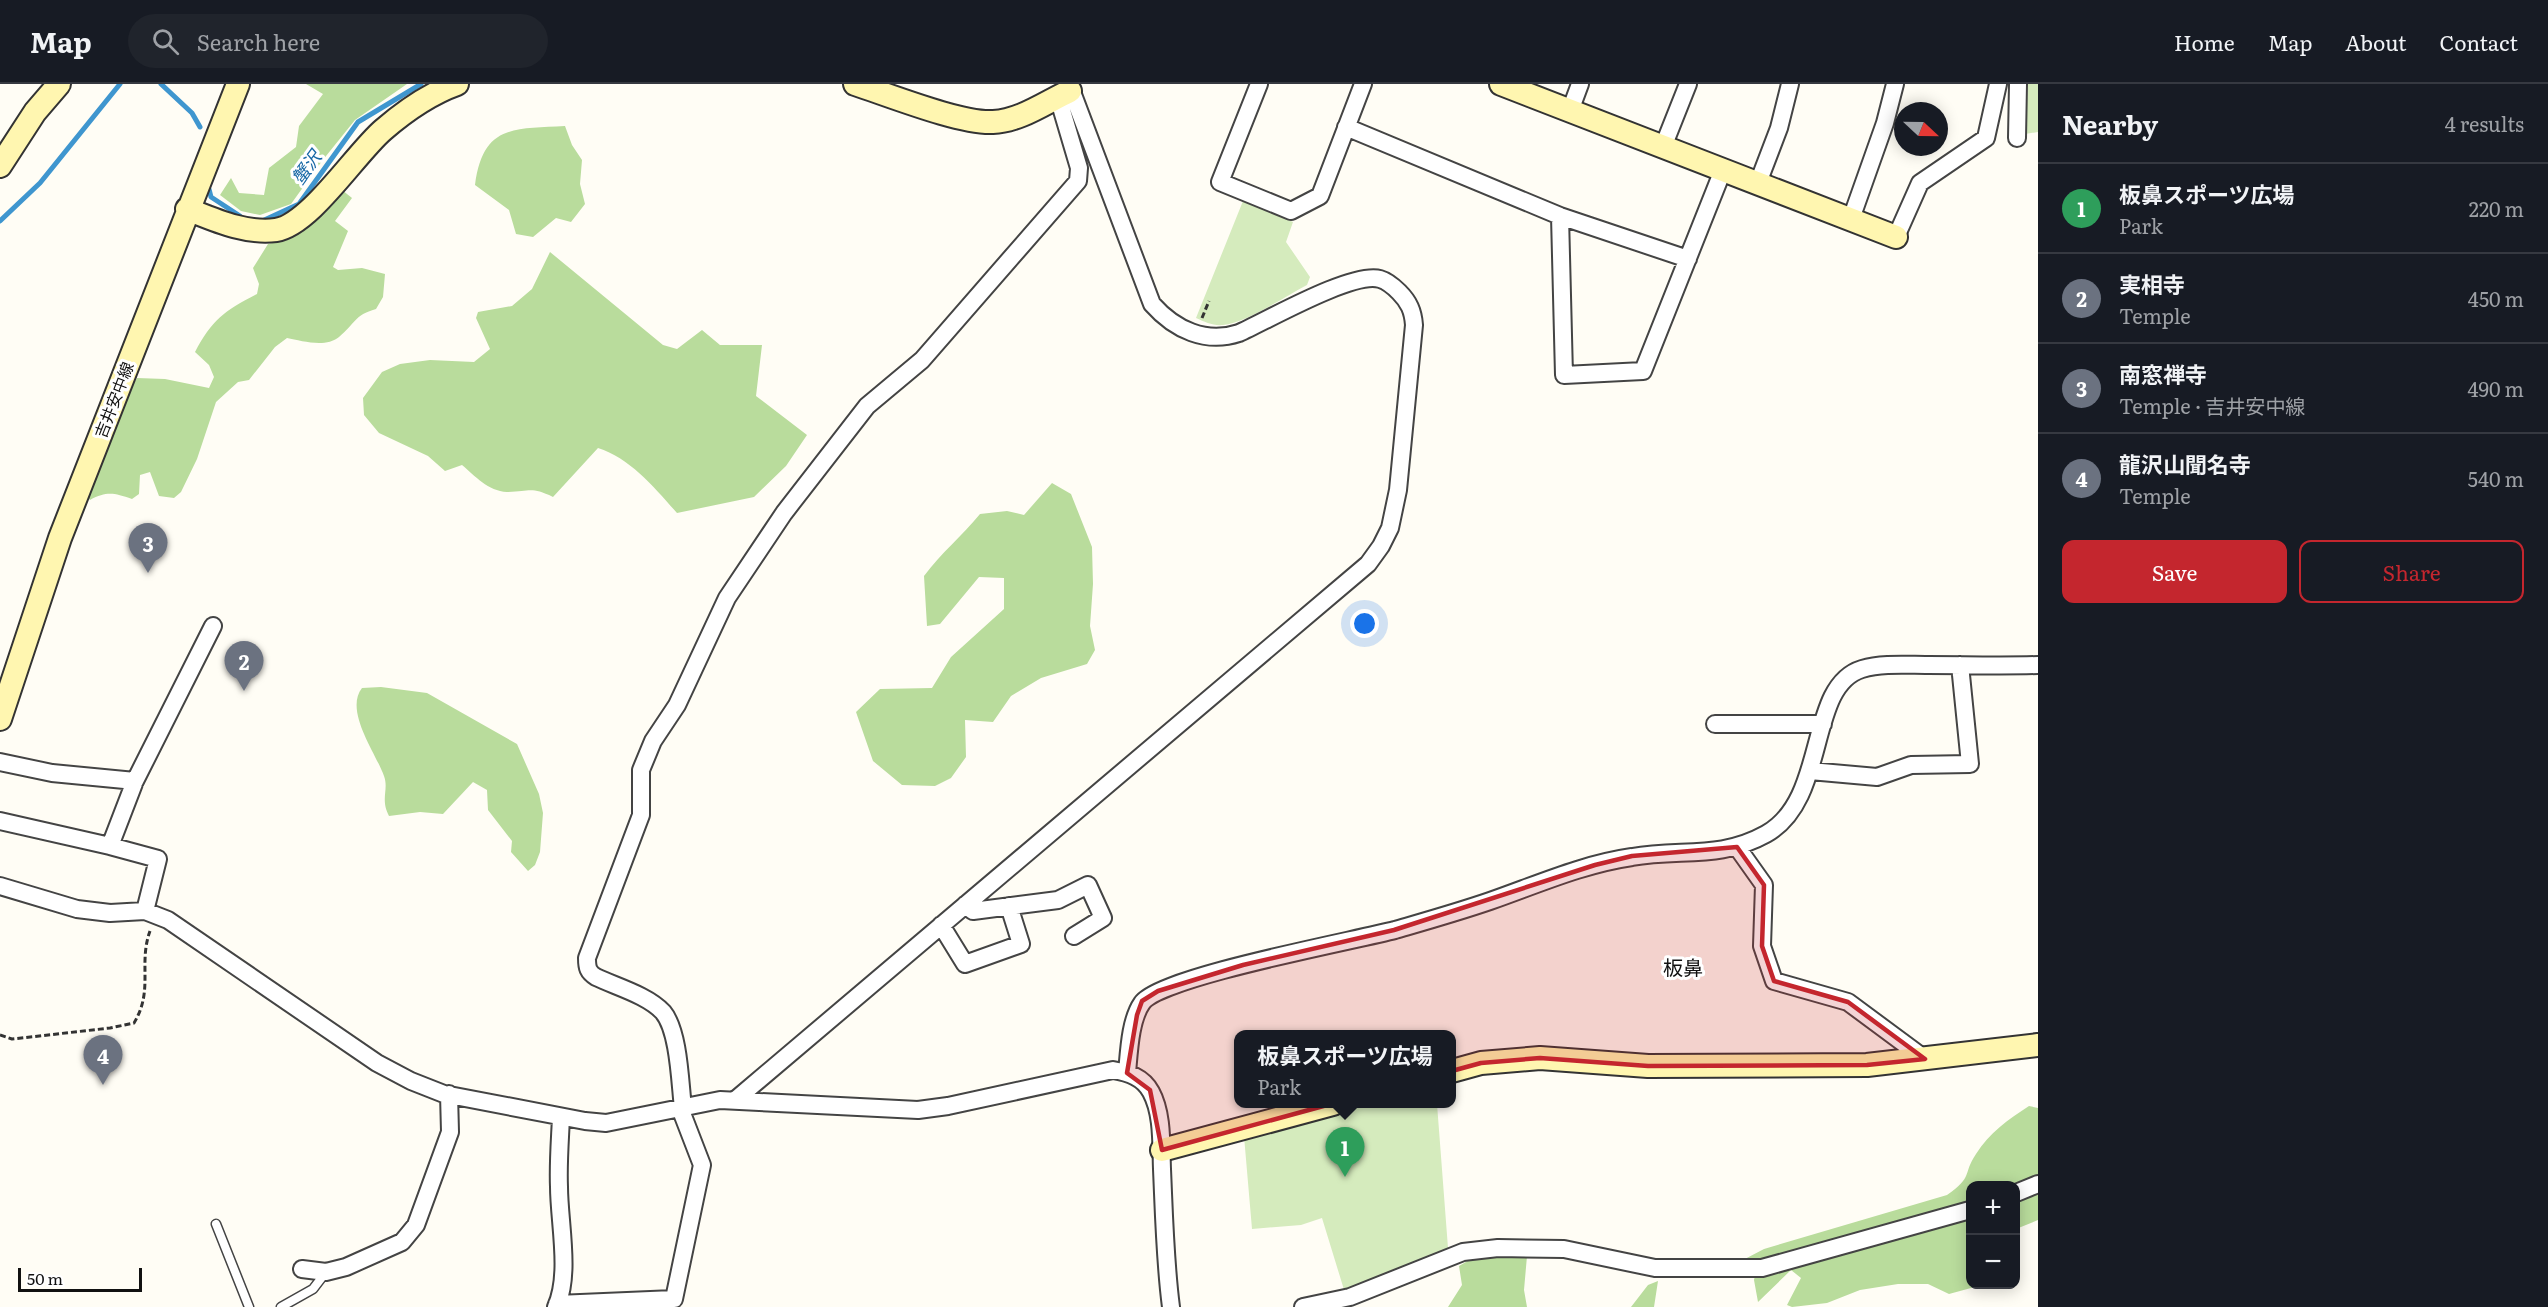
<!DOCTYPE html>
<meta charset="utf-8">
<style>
:root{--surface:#171b24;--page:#20242c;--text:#f1f3f6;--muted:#9ea1a6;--line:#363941;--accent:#c4262e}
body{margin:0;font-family:Literata,"Noto Sans JP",serif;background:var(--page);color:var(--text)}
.controls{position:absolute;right:18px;bottom:18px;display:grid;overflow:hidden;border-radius:12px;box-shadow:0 3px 15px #0003}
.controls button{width:54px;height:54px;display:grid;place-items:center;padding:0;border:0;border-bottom:2px solid var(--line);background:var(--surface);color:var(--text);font:30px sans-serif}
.compass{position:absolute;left:1894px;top:18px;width:54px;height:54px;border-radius:50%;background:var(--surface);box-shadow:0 3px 15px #0003;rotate:112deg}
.scale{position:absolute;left:18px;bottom:15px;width:124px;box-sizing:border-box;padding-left:6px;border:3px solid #111;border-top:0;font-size:16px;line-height:21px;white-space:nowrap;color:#111;-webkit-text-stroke:4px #fff;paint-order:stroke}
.you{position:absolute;left:1365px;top:540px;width:21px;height:21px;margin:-15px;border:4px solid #fff;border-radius:50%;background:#1a73e8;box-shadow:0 0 0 9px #1a73e833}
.badge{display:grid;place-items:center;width:39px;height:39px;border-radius:50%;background:var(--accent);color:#fff;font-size:20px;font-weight:700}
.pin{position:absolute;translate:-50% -50px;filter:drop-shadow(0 2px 3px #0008)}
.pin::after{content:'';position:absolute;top:32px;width:21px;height:18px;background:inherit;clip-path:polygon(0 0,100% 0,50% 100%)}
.popup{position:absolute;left:1234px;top:946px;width:222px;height:78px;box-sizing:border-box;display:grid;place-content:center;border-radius:12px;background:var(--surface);filter:drop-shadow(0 2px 4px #0005);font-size:20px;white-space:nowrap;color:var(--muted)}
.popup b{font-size:22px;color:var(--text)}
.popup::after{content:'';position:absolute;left:50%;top:100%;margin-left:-12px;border:12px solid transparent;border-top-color:var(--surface)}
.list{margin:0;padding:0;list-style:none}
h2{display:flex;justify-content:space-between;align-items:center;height:78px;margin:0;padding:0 24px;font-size:26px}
h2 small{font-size:20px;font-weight:400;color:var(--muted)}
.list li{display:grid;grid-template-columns:39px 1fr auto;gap:18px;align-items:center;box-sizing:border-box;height:90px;padding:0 24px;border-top:2px solid var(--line)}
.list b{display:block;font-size:22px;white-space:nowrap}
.list p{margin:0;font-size:20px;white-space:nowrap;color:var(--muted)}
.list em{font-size:20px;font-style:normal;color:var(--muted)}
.actions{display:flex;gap:12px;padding:18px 24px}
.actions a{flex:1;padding:14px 0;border:2px solid var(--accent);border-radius:12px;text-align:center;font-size:21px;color:var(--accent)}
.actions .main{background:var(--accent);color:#fff}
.icon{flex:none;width:33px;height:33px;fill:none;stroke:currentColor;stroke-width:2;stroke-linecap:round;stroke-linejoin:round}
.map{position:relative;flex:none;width:2038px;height:1223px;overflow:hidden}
header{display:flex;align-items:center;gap:36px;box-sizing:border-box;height:84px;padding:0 30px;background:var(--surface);border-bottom:2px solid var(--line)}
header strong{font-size:28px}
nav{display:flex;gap:33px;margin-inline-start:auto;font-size:21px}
.search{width:420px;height:54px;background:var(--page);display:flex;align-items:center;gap:15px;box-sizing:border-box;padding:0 21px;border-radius:33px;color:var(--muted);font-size:22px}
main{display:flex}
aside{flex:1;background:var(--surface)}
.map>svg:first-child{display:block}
.green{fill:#d5ebbd}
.forest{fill:#b9dc9c}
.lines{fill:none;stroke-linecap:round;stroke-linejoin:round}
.stream{stroke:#3f96cf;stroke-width:5}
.lane-casing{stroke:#444;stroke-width:11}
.street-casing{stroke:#444;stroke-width:20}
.secondary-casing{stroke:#333;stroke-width:26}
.path{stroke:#333;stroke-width:3;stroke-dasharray:6 3;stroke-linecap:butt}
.lane{stroke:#fff;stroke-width:8}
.street{stroke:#fff;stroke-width:16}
.secondary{stroke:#fff6b0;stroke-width:22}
.marked{fill:#c4262e;fill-opacity:0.2;stroke:#c4262e;stroke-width:4.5;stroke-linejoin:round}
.labels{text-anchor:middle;stroke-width:6;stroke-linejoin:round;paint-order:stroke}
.street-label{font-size:16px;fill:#111;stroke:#fff}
.water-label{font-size:18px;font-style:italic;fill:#1768a6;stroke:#fff}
.quarter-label{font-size:20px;fill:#111;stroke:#fff}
</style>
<header>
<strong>Map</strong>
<div class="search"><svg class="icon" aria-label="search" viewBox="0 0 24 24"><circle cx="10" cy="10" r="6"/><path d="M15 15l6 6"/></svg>Search here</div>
<nav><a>Home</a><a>Map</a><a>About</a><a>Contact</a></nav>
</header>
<main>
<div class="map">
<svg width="2038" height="1223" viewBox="0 0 2038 1223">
<rect width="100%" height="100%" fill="#fffdf5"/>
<path class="green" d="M2028,0H2038V48L2025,50Z
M1243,117L1293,138L1286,158L1310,193L1307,201C1286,212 1246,239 1223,241C1213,242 1205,238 1196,234Z
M1365,1020H1437L1448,1164L1345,1209L1322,1134L1301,1141L1252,1145L1244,1052Z"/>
<path class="forest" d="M306,0H407L355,36L322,77L291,120L260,131L241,127L220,111L231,94L239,109L264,111L269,84L296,63L299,42L323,10Z
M565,42L572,61L582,76L580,100L585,120L571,138L556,134L533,153L516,150L509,126L475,101C483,40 514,45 565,42Z
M342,106L352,114L335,137L348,147L333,183L338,186L362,184L385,190L383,213L376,225C354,231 355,240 339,253C326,264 302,257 287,254L275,263L249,296L238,298L216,318L197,375L181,408L174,414L159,412L150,388L140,391L139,410L132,415C114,409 107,407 90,416L84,409L101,355L137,294L165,295L209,304L214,293L209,281L195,268C212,236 225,226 257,210L259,200L253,184L268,160C301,154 320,130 342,106Z
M550,168L663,261L677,265L702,246L720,261H762L756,312L807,351L786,382L754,413L677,429C655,404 630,374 598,364L553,413C530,402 530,408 507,408C488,407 475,392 462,381L445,387L428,372L379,349L364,331L363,314L382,288L400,280L430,276L474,278L490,265L476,234L478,228L512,222L532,205Z
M1052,399L1071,410L1092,463L1093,500L1090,542L1095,566L1087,580L1041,594L1011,612L993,638L965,636L966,673L951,694L935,702L902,701L873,677L856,628L880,605L932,604L951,573L1004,525V494L979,493L940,540L927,542L924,492C941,469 962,452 980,430L1007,427L1024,431Z
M381,603L427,609L517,660L539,710L543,729L540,768L535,781L528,787L511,768L512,757L488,726L487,706L473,698L443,730L420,728L389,732C380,715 389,706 384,692C376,669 344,627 362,604Z
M2029,1022L2038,1024V1136L2016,1145V1102H1970V1200L1982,1201L1949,1210L1928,1200H1898L1860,1206L1827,1219L1792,1223L1787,1221L1801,1194L1791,1186L1758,1218L1754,1196L1758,1179L1741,1177L1764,1165L1947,1111C1974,1092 1962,1091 1976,1070C1989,1049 2009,1035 2029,1022Z
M1527,1172L1524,1206L1527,1223H1448L1462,1201L1459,1182L1471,1175Z
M1658,1197L1654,1223H1631L1648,1201Z"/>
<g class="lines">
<path class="stream" d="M161,0L192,29L200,43
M209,105L211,113L240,132
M0,137L40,99L120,0
M260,138L299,120L358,38L421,0"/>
<defs>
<path id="lane" d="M216,1140L249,1223
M281,1223L313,1205L326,1188"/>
<path id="street" d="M1259,0L1220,98L1291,127L1320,112L1363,0
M1570,27L1580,0
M1346,43L1560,132L1688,175
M2017,54L2018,0
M1663,63L1688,0
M1758,99L1779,44L1790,0
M1560,132L1564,291L1643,287L1723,86
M1851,135L1885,39L1895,0
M1896,153L1920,99L1986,54L1998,0
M1715,640H1823
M0,678L52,689L135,697
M1810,687L1877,693L1911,681L1970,680L1960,581
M0,737L110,762
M1737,763L1764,801L1762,862L1774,897L1848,918L1925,975
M0,802L77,825L110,829L145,827L168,836L377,979L411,997L444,1010L585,1037L606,1039L720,1016L918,1026L948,1022L1113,986C1129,989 1143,993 1151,1008C1163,1030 1161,1061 1162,1085C1164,1130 1165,1178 1171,1223
M965,821L973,827L1058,816L1088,801L1103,834L1074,852
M145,827L158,775L110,762L135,697L213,542
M941,841L965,880L1021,860L1009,822
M1127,989C1129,968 1130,936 1142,919C1159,893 1353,857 1395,846C1426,837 1458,828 1490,817C1536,801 1583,780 1632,773C1681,764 1719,776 1766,750C1829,715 1806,602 1862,585C1882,579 1906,581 1928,581C1964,581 2001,582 2038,581
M734,1017L1368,480L1381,462L1390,444L1398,406L1414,241C1413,227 1409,218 1399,208C1394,203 1387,197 1380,195C1353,187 1268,236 1239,249C1206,260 1175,246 1152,220L1069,0
M683,1024C680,999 679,947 663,928C647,911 617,903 596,893C588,888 587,884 587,874L641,731V686L653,657L677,621L727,514L784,429L867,322L922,276L1078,97L1079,84L1058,13
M2016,1109L2038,1100
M302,1185L326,1188L346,1183L402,1158L416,1141L450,1048L449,1010
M557,1220L674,1215L702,1081L680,1024
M556,1223C571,1190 559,1138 559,1103C558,1079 560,1056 561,1033
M1303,1223L1350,1213L1463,1168L1498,1164L1564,1165L1655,1184H1762L1970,1126"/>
<path id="secondary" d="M855,0C889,11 961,40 993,38C1020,37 1046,18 1070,7
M1501,0L1896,153
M0,82L35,28L59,0
M187,125C215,136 245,150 276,146C310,141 356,69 383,46C405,27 429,10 457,0
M0,635L60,454L238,0
M1452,987L1481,979L1540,974L1648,982L1867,981L2038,961
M1162,1066L1333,1020"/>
</defs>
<use href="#lane" class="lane-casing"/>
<use href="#street" class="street-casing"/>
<use href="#secondary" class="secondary-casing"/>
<path class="path" d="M1202,234L1209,217
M0,951L12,955L110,944L134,939C154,906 138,880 150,847"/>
<use href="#lane" class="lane"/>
<use href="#street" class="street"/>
<use href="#secondary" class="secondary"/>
</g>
<path class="marked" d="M1737,763L1764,801L1762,862L1774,897L1848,918L1925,975L1867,981L1648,982L1540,974L1481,979L1162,1066L1150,1006L1127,989L1137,931L1142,917L1158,907L1243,881L1394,846L1595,781L1632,772Z"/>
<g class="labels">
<g class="street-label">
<text transform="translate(114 316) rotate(-69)" y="6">吉井安中線</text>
</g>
<g class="water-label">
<text transform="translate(307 84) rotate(-54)" y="6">蟹沢</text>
</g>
<g class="quarter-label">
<text x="1683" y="891">板鼻</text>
</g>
</g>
</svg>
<div class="controls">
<button>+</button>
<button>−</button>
</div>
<svg class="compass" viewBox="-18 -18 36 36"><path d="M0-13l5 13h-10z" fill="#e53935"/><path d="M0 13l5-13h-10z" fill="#9ea1a6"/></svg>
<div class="scale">50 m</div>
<div class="you"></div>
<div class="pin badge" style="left:1345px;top:1093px;background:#2e9e5b">1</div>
<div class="popup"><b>板鼻スポーツ広場</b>Park</div>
<div class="pin badge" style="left:244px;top:607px;background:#6b7280">2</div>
<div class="pin badge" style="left:148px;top:489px;background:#6b7280">3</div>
<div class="pin badge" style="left:103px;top:1001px;background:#6b7280">4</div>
</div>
<aside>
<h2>Nearby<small>4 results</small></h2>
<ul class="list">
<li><span class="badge" style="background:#2e9e5b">1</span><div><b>板鼻スポーツ広場</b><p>Park</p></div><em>220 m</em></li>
<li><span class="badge" style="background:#6b7280">2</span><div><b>実相寺</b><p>Temple</p></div><em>450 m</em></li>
<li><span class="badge" style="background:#6b7280">3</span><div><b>南窓禅寺</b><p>Temple · 吉井安中線</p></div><em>490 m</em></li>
<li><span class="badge" style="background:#6b7280">4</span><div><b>龍沢山聞名寺</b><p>Temple</p></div><em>540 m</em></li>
</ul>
<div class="actions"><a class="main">Save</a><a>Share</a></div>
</aside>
</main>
